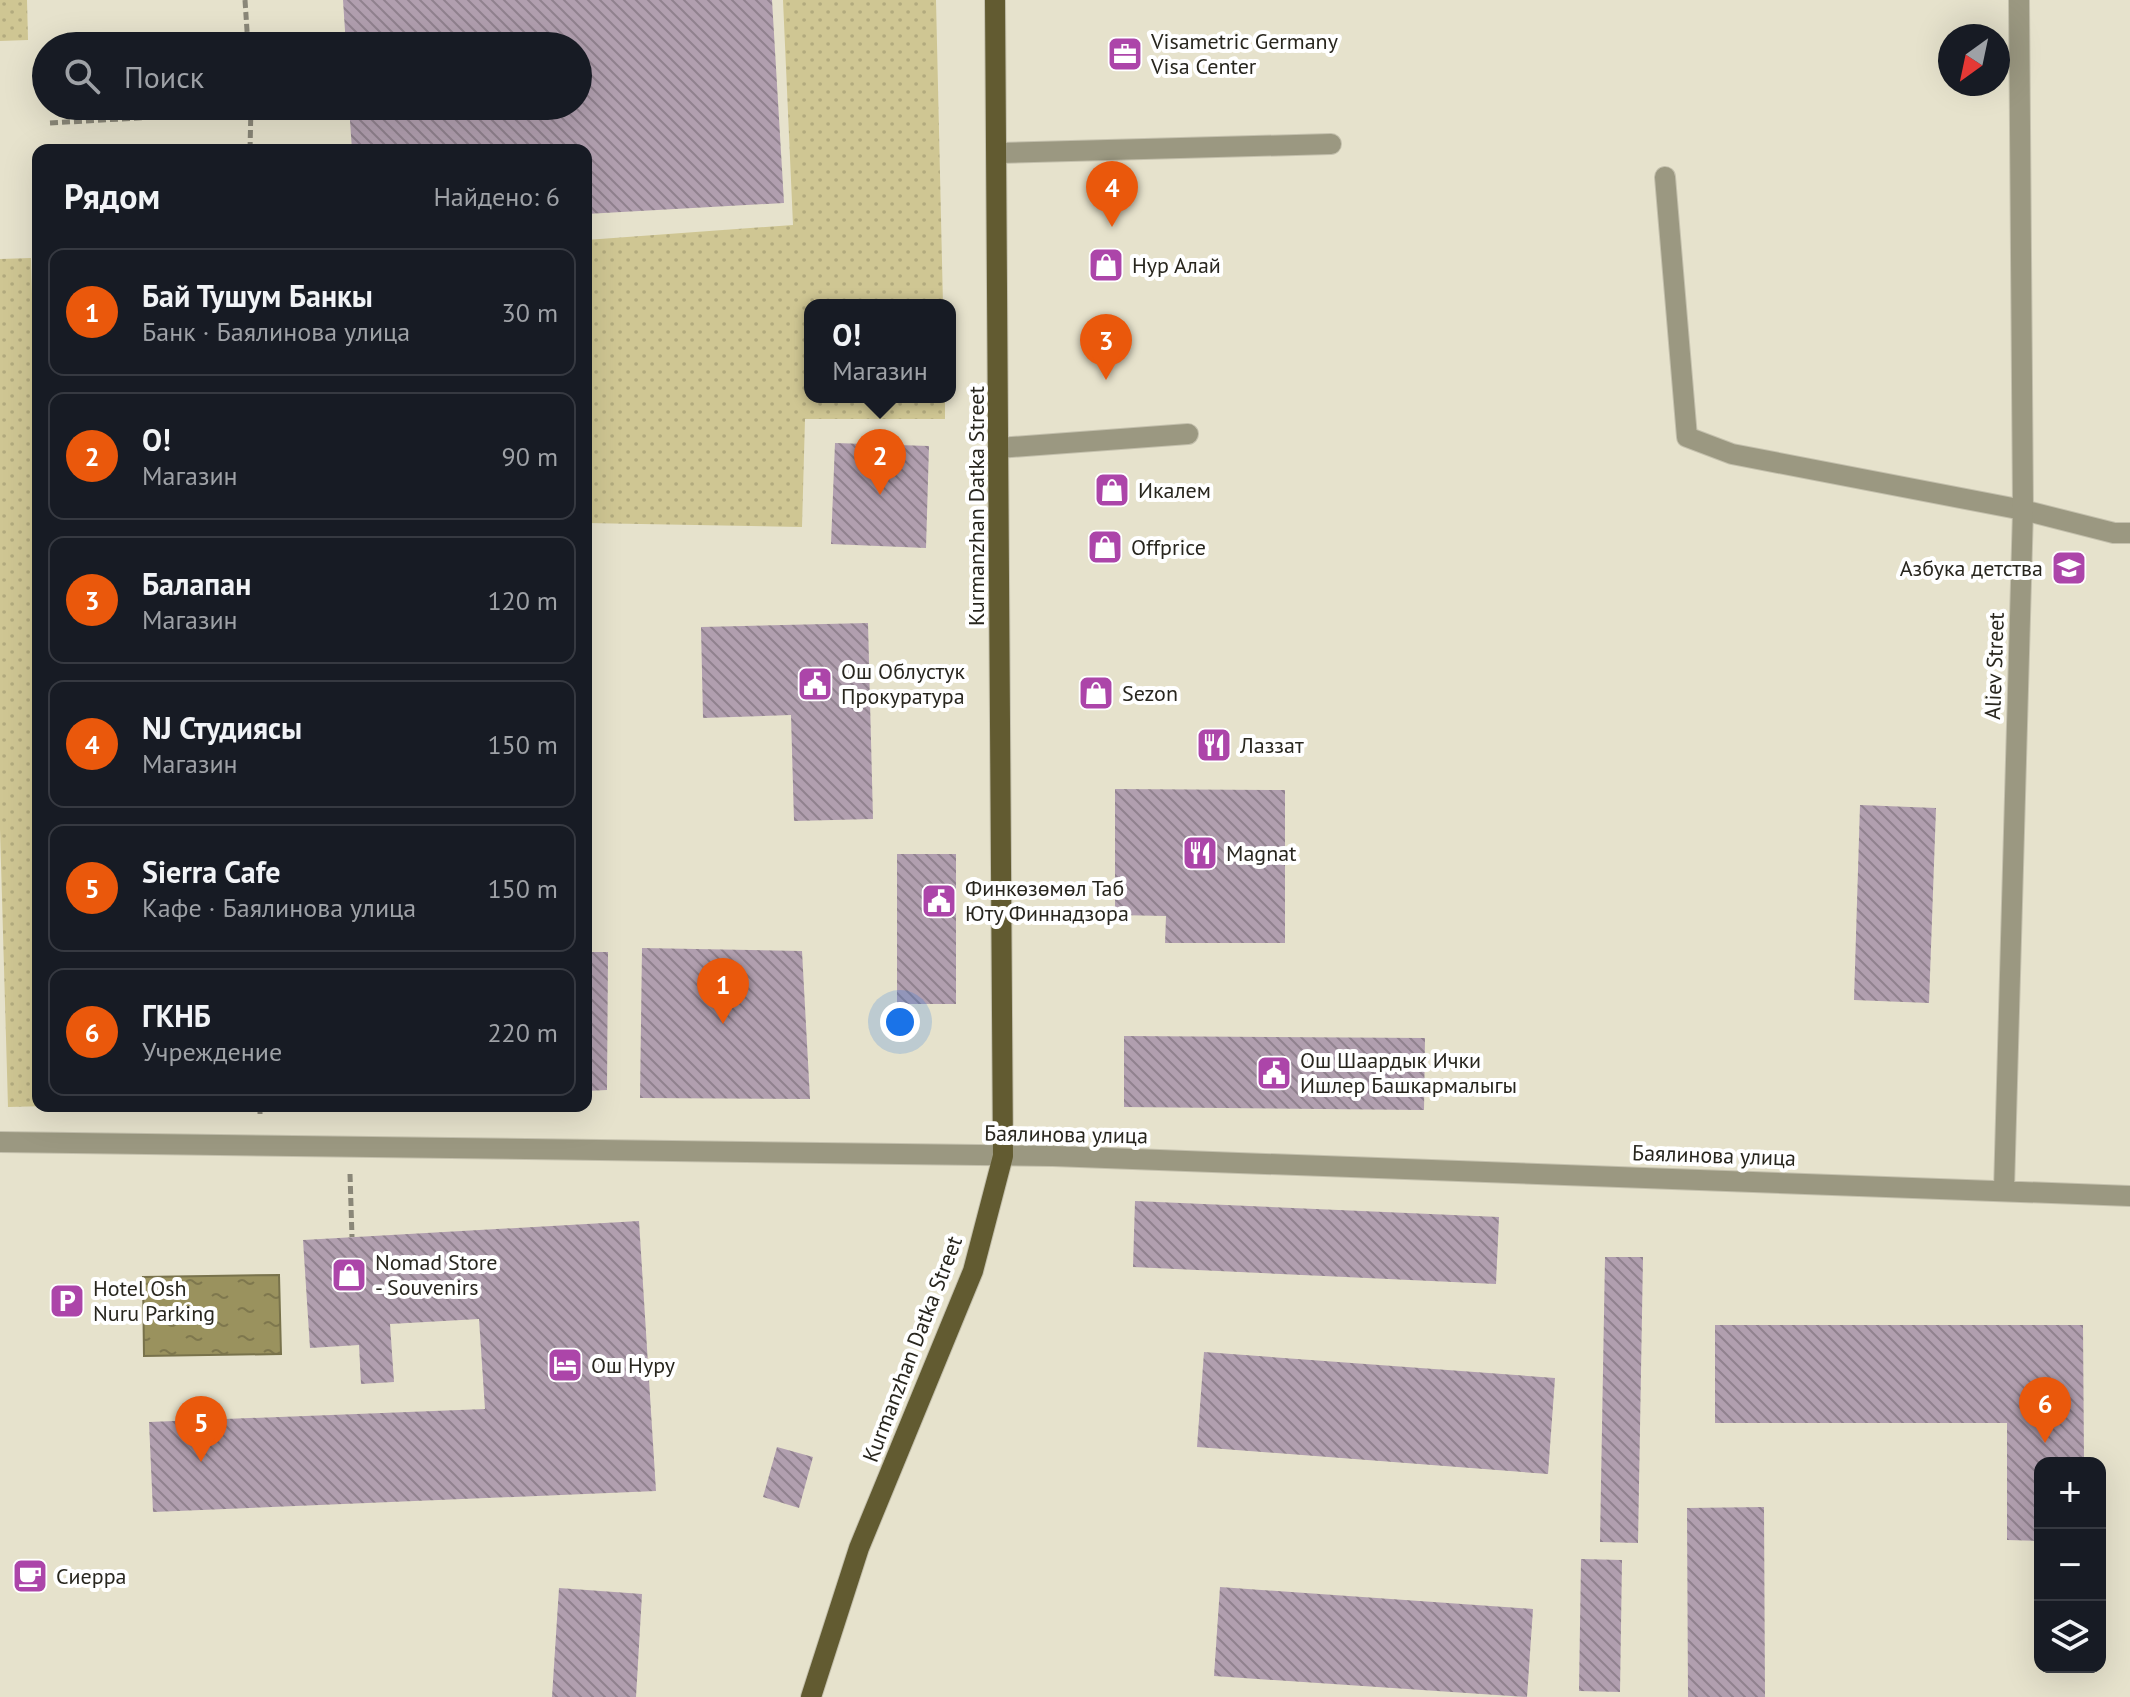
<!DOCTYPE html>
<html lang="ru">
<meta charset="utf-8">
<style>
:root{--surface:#171b24;--page:#242831;--text:#f1f3f6;--muted:#9ea1a6;--line:#363941;--accent:#ea580c}
body{margin:0;font-family:"PT Sans",sans-serif;background:var(--page);color:var(--text)}
.controls{position:absolute;right:24px;bottom:24px;display:grid;overflow:hidden;border-radius:16px;box-shadow:0 8px 32px #0002}
.controls button{width:72px;height:72px;display:grid;place-items:center;padding:0;border:0;border-bottom:2px solid var(--line);background:var(--surface);color:var(--text);font:40px sans-serif}
.compass{position:absolute;left:1938px;top:24px;width:72px;height:72px;border-radius:50%;background:var(--surface);box-shadow:0 8px 32px #0002;rotate:213deg}
.you{position:absolute;left:900px;top:1022px;width:28px;height:28px;margin:-20px;border:6px solid #fff;border-radius:50%;background:#1a73e8;box-shadow:0 0 0 12px #1a73e833}
.badge{display:grid;place-items:center;width:52px;height:52px;border-radius:50%;background:var(--accent);color:#fff;font-size:26px;font-weight:700}
.pin{position:absolute;translate:-50% -66px;filter:drop-shadow(0 2px 4px #0008)}
.pin::after{content:'';position:absolute;top:42px;width:28px;height:24px;background:inherit;clip-path:polygon(0 0,100% 0,50% 100%)}
.popup{position:absolute;left:804px;top:299px;width:152px;height:104px;box-sizing:border-box;display:grid;place-content:center;border-radius:16px;background:var(--surface);filter:drop-shadow(0 2px 6px #0005);font-size:26px;white-space:nowrap;color:var(--muted)}
.popup b{font-size:30px;color:var(--text)}
.popup::after{content:'';position:absolute;left:50%;top:100%;margin-left:-16px;border:16px solid transparent;border-top-color:var(--surface)}
.list{margin:0;padding:0;list-style:none}
h2{display:flex;justify-content:space-between;align-items:center;height:104px;margin:0;padding:0 32px;font-size:34px}
h2 small{font-size:26px;font-weight:400;color:var(--muted)}
.list li{display:grid;grid-template-columns:52px 1fr auto;gap:24px;align-items:center;box-sizing:border-box;height:128px;margin:0 16px 16px;padding:0 16px;border:2px solid var(--line);border-radius:16px}
.list b{display:block;font-size:30px;white-space:nowrap}
.list p{margin:0;font-size:26px;white-space:nowrap;color:var(--muted)}
.list em{font-size:26px;font-style:normal;color:var(--muted)}
.icon{flex:none;width:44px;height:44px;fill:none;stroke:currentColor;stroke-width:2;stroke-linecap:round;stroke-linejoin:round}
.map{position:relative;flex:none;width:2130px;height:1697px;overflow:hidden}
.search{position:absolute;background:var(--surface);box-shadow:0 8px 32px #0002;left:32px;top:32px;width:560px;height:88px;display:flex;align-items:center;gap:20px;box-sizing:border-box;padding:0 28px;border-radius:44px;color:var(--muted);font-size:30px}
.panel{position:absolute;background:var(--surface);box-shadow:0 8px 32px #0002;left:32px;top:144px;width:560px;height:968px;border-radius:16px}
.map>svg:first-child{display:block}
.green{fill:url(#green-dots)}
.water{fill:url(#water-ripples);stroke:#78724b;stroke-width:2}
.building{fill:url(#building-back-hatch)}
.lines{fill:none;stroke-linecap:round;stroke-linejoin:round}
.lane-casing{stroke:#c4c0ad;stroke-width:22}
.street-casing{stroke:#c4c0ad;stroke-width:22}
.primary-casing{stroke:#c4c0ad;stroke-width:22}
.path{stroke:#8a8778;stroke-width:5;stroke-dasharray:8 4;stroke-linecap:butt}
.lane{stroke:#9b9881;stroke-width:20}
.street{stroke:#9b9881;stroke-width:20}
.primary{stroke:#625b31;stroke-width:20}
.labels{text-anchor:middle;stroke-width:8;stroke-linejoin:round;paint-order:stroke}
.poi-label{font-size:22px;fill:#28261e;stroke:#fff;text-anchor:start}
.street-label{font-size:22px;fill:#28261e;stroke:#fff}
</style>
<div class="map">
<svg width="2130" height="1697" viewBox="0 0 2130 1697">
<defs>
<pattern id="green-dots" width="8" height="8" patternUnits="userSpaceOnUse" patternTransform="scale(2)"><rect width="8" height="8" fill="#cfc693"/><path d="M2 2h.1M6 6h.1" fill="none" stroke="#b2aa7e" stroke-width="1.8" stroke-linecap="round"/></pattern>
<pattern id="water-ripples" width="26" height="14" patternUnits="userSpaceOnUse" patternTransform="scale(2)"><rect width="26" height="14" fill="#9a925e"/><path d="M2 4q2-2 4 0t4 0M15 11q2-2 4 0t4 0" fill="none" stroke="#7e774d"/></pattern>
<pattern id="building-back-hatch" width="6" height="6" patternUnits="userSpaceOnUse" patternTransform="scale(2)"><rect width="6" height="6" fill="#b19faf"/><path d="M-1 5l2 2M0 0l6 6M5-1l2 2" fill="none" stroke="#90818e"/></pattern>
</defs>
<rect width="100%" height="100%" fill="#e6e2cc"/>
<path class="green" d="M0,0H27L28,40L0,41Z
M783,0H936L943,305H810V397H945V419H805L802,527L586,523V240L793,225Z
M31,258L38,507V1106H50L8,1107L0,829V259Z"/>
<path class="water" d="M279,1275L281,1354L144,1356L143,1277Z"/>
<path class="building" d="M343,0H772L784,203L586,214V150H352L349,106H578V46H346Z
M835,443L929,446L926,548L831,544Z
M868,623L873,819L794,821L791,715L703,718L701,627Z
M1115,789L1285,790V943H1165L1166,916L1115,915Z
M1860,805L1936,808L1929,1003L1854,1000Z
M897,854H956V1004H897Z
M642,948L802,951L810,1099L640,1098Z
M586,952H608L607,1090L586,1091Z
M1124,1036L1425,1038L1424,1110L1124,1107Z
M1135,1201L1499,1217L1496,1284L1133,1267Z
M639,1221L656,1491L153,1512L149,1422L485,1409L479,1319L390,1324L394,1382L361,1384L359,1345L310,1348L303,1240Z
M1605,1257H1643L1638,1543L1600,1542Z
M1715,1325H2083L2084,1463H2040V1541L2007,1540V1423H1715Z
M1204,1352L1555,1378L1548,1474L1197,1447Z
M777,1447L813,1457L799,1508L763,1497Z
M1764,1507L1765,1697H1688L1687,1508Z
M1581,1559L1622,1560L1620,1692L1579,1691Z
M1220,1587L1533,1609L1527,1697L1214,1676Z
M559,1588L642,1594L636,1697H552Z"/>
<g class="lines">
<defs>
<path id="lane" d="M998,153L1331,144
M1665,177L1687,437L1732,454L2023,510L2114,533H2130
M999,448L1188,434"/>
<path id="street" d="M0,1142L1053,1156L2130,1196
M2004,1190L2023,510L2019,0"/>
<path id="primary" d="M811,1697L859,1548L973,1271L1003,1156L995,0"/>
</defs>
<use href="#lane" class="lane-casing"/>
<use href="#street" class="street-casing"/>
<use href="#primary" class="primary-casing"/>
<path class="path" d="M245,0L248,46
M50,123L349,106
M250,150L251,106
M260,1106V1118
M350,1174L352,1237"/>
<use href="#lane" class="lane"/>
<use href="#street" class="street"/>
<use href="#primary" class="primary"/>
</g>
<defs>
<symbol id="office-square" viewBox="-11 -11 22 22"><rect x="-9" y="-9" width="18" height="18" rx="4" fill="#ac45a9" stroke="#fff"/><path d="M-6-3h4V-5.5h4V-3h4V5H-6ZM-1-4.5V-3h2v-1.5ZM-6 0V1H6V0Z" fill="#fff"/></symbol>
<symbol id="shop-square" viewBox="-11 -11 22 22"><rect x="-9" y="-9" width="18" height="18" rx="4" fill="#ac45a9" stroke="#fff"/><path d="M-5-2.5h2.3a2.7 3.5 0 0 1 5.4 0H5L5.5 6h-11ZM-1.5-2.5h3a1.5 2.3 0 0 0-3 0Z" fill="#fff"/></symbol>
<symbol id="school-square" viewBox="-11 -11 22 22"><rect x="-9" y="-9" width="18" height="18" rx="4" fill="#ac45a9" stroke="#fff"/><path d="M0-5L7-2L0 1L-7-2ZM-4 1L0 2.5L4 1V4Q0 6-4 4Z" fill="#fff"/></symbol>
<symbol id="civic-square" viewBox="-11 -11 22 22"><rect x="-9" y="-9" width="18" height="18" rx="4" fill="#ac45a9" stroke="#fff"/><path d="M-.6-6.5H3V-4.5H.6V-3L4-1V1h2V6H-6V1h2V-1L-.6-3ZM-1.2 2.5V6h2.4V2.5Z" fill="#fff"/></symbol>
<symbol id="restaurant-square" viewBox="-11 -11 22 22"><rect x="-9" y="-9" width="18" height="18" rx="4" fill="#ac45a9" stroke="#fff"/><path d="M-5-6h1v4h1v-4h1v4h1v-4h1v5L-1.5 .5V6h-2V.5L-5-1ZM5-6V6H3V1.5H1.5Q1.5-4 5-6Z" fill="#fff"/></symbol>
<symbol id="parking-square" viewBox="-11 -11 22 22"><rect x="-9" y="-9" width="18" height="18" rx="4" fill="#ac45a9" stroke="#fff"/><path d="M-3.5-5.5H1a3.5 3.5 0 0 1 0 7H-1V5.5H-3.5ZM-1-3.4V-.6H.8a1.4 1.4 0 0 0 0-2.8Z" fill="#fff"/></symbol>
<symbol id="hotel-square" viewBox="-11 -11 22 22"><rect x="-9" y="-9" width="18" height="18" rx="4" fill="#ac45a9" stroke="#fff"/><path d="M-6-4.5h1.5V1H6V5H4.5V3h-9V5H-6ZM-4 0a1.8 1.8 0 1 1 3.6 0ZM.5 0V-2.5h3Q6-2.5 6 0Z" fill="#fff"/></symbol>
<symbol id="cafe-square" viewBox="-11 -11 22 22"><rect x="-9" y="-9" width="18" height="18" rx="4" fill="#ac45a9" stroke="#fff"/><path d="M-5.5-4.5H6V0H3Q3 3.5 0 3.5H-2.5Q-5.5 3.5-5.5 0ZM3-3.2v2h1.7v-2ZM-6 4.5H4V6H-6Z" fill="#fff"/></symbol>
</defs>
<g fill-rule="evenodd">
<use href="#office-square" x="1105" y="34" width="40" height="40"/>
<use href="#shop-square" x="1086" y="245" width="40" height="40"/>
<use href="#shop-square" x="1092" y="470" width="40" height="40"/>
<use href="#shop-square" x="1085" y="527" width="40" height="40"/>
<use href="#school-square" x="2049" y="548" width="40" height="40"/>
<use href="#civic-square" x="795" y="664" width="40" height="40"/>
<use href="#shop-square" x="1076" y="673" width="40" height="40"/>
<use href="#restaurant-square" x="1194" y="725" width="40" height="40"/>
<use href="#restaurant-square" x="1180" y="833" width="40" height="40"/>
<use href="#civic-square" x="919" y="881" width="40" height="40"/>
<use href="#civic-square" x="1254" y="1053" width="40" height="40"/>
<use href="#shop-square" x="329" y="1255" width="40" height="40"/>
<use href="#parking-square" x="47" y="1281" width="40" height="40"/>
<use href="#hotel-square" x="545" y="1345" width="40" height="40"/>
<use href="#cafe-square" x="10" y="1556" width="40" height="40"/>
</g>
<g class="labels">
<g class="poi-label">
<text x="1151" y="49">Visametric Germany<tspan x="1151" dy="25">Visa Center</tspan></text>
<text x="1132" y="273">Нур Алай</text>
<text x="1138" y="498">Икалем</text>
<text x="1131" y="555">Offprice</text>
<text x="2043" y="576" text-anchor="end">Азбука детства</text>
<text x="841" y="679">Ош Облустук<tspan x="841" dy="25">Прокуратура</tspan></text>
<text x="1122" y="701">Sezon</text>
<text x="1240" y="753">Лаззат</text>
<text x="1226" y="861">Magnat</text>
<text x="965" y="896">Финкөзөмөл Таб<tspan x="965" dy="25">Юту Финнадзора</tspan></text>
<text x="1300" y="1068">Ош Шаардык Ички<tspan x="1300" dy="25">Ишлер Башкармалыгы</tspan></text>
<text x="375" y="1270">Nomad Store<tspan x="375" dy="25">- Souvenirs</tspan></text>
<text x="93" y="1296">Hotel Osh<tspan x="93" dy="25">Nuru Parking</tspan></text>
<text x="591" y="1373">Ош Нуру</text>
<text x="56" y="1584">Сиерра</text>
</g>
<g class="street-label">
<text transform="translate(976 506) rotate(-90)" y="8">Kurmanzhan Datka Street</text>
<text transform="translate(1994 666) rotate(-88)" y="8">Aliev Street</text>
<text transform="translate(1066 1134) rotate(1)" y="8">Баялинова улица</text>
<text transform="translate(1714 1155) rotate(2)" y="8">Баялинова улица</text>
<text transform="translate(912 1349) rotate(-69)" y="8">Kurmanzhan Datka Street</text>
</g>
</g>
</svg>
<div class="controls">
<button>+</button>
<button>−</button>
<button><svg class="icon" aria-label="layers" viewBox="0 0 24 24"><path d="M12 4l9 5-9 5-9-5zM3 14l9 5 9-5"/></svg></button>
</div>
<svg class="compass" viewBox="-18 -18 36 36"><path d="M0-13l5 13h-10z" fill="#e53935"/><path d="M0 13l5-13h-10z" fill="#9ea1a6"/></svg>
<div class="you"></div>
<div class="pin badge" style="left:723px;top:1024px">1</div>
<div class="pin badge" style="left:880px;top:495px">2</div>
<div class="popup"><b>О!</b>Магазин</div>
<div class="pin badge" style="left:1106px;top:380px">3</div>
<div class="pin badge" style="left:1112px;top:227px">4</div>
<div class="pin badge" style="left:201px;top:1462px">5</div>
<div class="pin badge" style="left:2045px;top:1443px">6</div>
<div class="search"><svg class="icon" aria-label="search" viewBox="0 0 24 24"><circle cx="10" cy="10" r="6"/><path d="M15 15l6 6"/></svg>Поиск</div>
<section class="panel">
<h2>Рядом<small>Найдено: 6</small></h2>
<ul class="list">
<li><span class="badge">1</span><div><b>Бай Тушум Банкы</b><p>Банк · Баялинова улица</p></div><em>30 m</em></li>
<li><span class="badge">2</span><div><b>О!</b><p>Магазин</p></div><em>90 m</em></li>
<li><span class="badge">3</span><div><b>Балапан</b><p>Магазин</p></div><em>120 m</em></li>
<li><span class="badge">4</span><div><b>NJ Студиясы</b><p>Магазин</p></div><em>150 m</em></li>
<li><span class="badge">5</span><div><b>Sierra Cafe</b><p>Кафе · Баялинова улица</p></div><em>150 m</em></li>
<li><span class="badge">6</span><div><b>ГКНБ</b><p>Учреждение</p></div><em>220 m</em></li>
</ul>
</section>
</div>
